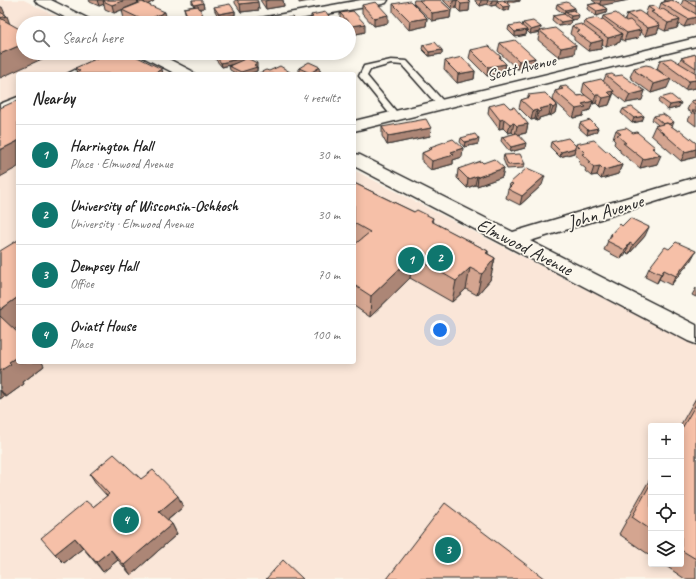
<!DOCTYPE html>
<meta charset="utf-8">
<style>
:root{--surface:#fff;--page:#f2f2f2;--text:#222;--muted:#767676;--line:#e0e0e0;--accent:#0f766e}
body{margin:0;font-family:Caveat,sans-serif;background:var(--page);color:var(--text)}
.controls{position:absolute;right:12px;bottom:12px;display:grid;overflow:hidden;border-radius:4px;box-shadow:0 2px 10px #0003}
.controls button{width:36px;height:36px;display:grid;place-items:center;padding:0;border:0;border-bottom:1px solid var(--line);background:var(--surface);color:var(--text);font:20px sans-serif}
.you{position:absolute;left:440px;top:330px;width:14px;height:14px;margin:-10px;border:3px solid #fff;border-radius:50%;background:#1a73e8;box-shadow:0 0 0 6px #1a73e833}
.badge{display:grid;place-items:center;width:26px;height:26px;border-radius:50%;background:var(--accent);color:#fff;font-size:13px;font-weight:700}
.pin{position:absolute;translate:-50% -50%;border:2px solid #fff;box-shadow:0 1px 4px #0006}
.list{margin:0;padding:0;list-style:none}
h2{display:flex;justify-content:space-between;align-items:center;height:52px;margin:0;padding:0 16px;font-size:17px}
h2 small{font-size:13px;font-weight:400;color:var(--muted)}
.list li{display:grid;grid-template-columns:26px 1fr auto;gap:12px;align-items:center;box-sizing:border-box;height:60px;padding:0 16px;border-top:1px solid var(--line)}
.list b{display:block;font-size:15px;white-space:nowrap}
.list p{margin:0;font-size:13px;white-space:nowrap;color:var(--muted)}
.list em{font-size:13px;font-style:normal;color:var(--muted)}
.icon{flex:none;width:22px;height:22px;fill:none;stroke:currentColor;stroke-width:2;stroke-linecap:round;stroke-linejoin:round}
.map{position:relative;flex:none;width:696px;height:579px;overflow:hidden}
.search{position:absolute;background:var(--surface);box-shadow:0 2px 10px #0003;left:16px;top:16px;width:340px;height:44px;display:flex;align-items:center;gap:10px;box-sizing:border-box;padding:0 14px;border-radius:22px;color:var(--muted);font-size:15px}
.panel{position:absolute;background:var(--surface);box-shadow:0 2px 10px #0003;left:16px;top:72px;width:340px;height:292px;border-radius:4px}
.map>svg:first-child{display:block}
.built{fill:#fae6d8;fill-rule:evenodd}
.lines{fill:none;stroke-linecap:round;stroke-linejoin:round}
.lane-casing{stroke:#2b2b2b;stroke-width:3}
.street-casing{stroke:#2b2b2b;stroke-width:3}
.lane{fill:#fbf7ec;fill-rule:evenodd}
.street{fill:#fbf7ec;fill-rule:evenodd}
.wall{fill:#d4a590;stroke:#2b2b2b}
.shaded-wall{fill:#ac8676;stroke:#2b2b2b}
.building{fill:#f6c0a8;stroke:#2b2b2b}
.labels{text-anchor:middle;stroke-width:3.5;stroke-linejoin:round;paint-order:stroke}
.far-street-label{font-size:16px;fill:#2b2b2b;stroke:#fbf7ec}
.street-label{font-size:19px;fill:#2b2b2b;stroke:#fbf7ec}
</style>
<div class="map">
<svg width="696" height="579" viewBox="0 0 696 579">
<rect width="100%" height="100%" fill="#fbf7ec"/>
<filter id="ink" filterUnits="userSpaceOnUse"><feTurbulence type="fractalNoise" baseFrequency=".025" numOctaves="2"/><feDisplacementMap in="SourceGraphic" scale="8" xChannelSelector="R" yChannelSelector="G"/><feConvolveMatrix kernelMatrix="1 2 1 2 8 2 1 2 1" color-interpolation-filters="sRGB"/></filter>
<g filter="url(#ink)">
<path class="built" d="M0,0H24L70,23H23V53H129L171,74H18V362H354V170L696,346V579H0ZM651,426H681V564H651Z"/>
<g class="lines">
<defs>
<path id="lane" d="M109,53H119L77,74H67Z
M391,60L407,61L445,103V107H439L402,65L391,64L370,70L367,76L400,116L399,118H393L359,76L364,66Z
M18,97V102L0,109V104Z"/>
<path id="street" d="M35,0H51L91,20L93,23H76L37,3Z
M361,0H388L386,3L382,4L277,23H248L250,20L255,19Z
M696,38V46L354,131V121Z
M139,53H157L192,71L194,74H176L141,56Z
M354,154L360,155L513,232L696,177V189L530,241L696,325V344L688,341L354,166Z"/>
</defs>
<use href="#lane" class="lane-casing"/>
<use href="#street" class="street-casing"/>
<use href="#lane" class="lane"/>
<use href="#street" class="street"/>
</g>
<path class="wall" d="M89,0H137L138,3L114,13L105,9L104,4L99,6L90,2Z
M138,0H154V1L148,4L167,20L162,23H133L124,19L122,10L139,3Z
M192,0L203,3L204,8H200L205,21L193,23H189L185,12L184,8L194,6L192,3Z
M235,0H257L259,10L241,12L235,3Z
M260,0H283L284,6L266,9Z
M414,0H440L451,10L450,18L432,21L413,3Z
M443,0H469V11L460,12L456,8L452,9Z
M475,0H498V1L510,6L509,10L503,11L496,6V5L491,6L487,4L480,6L475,1Z
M504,0H520V1L507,3Z
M592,0H628L601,5L607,9L606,13L596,16L587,9L588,5L596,3Z
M664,0H673H672L681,5L683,0H696V24L684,27L679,24L677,28L665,31L659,28L657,33L645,36L640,32L638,38L624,41L621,39L620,42L606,47L602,44L601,49L588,51L574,40V37L570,34L572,26L583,25L584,21L602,20L603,16L625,20L627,14L645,15L648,7L659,9L661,3L666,1Z
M393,4L427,18L426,26L409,30L393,12Z
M557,4L574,11L578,19L571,20L570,24L559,26L552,20L553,16L564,14L556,8Z
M362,5L388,23L374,26L362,13Z
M214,7L235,11V15L219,18L215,11Z
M340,13L365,32L352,35L349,31V23H342L340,21Z
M311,15L334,23H311Z
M523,23L541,27L540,32L530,34L527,31L526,35L515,37L508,30L509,26H522Z
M540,31L574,54L559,57L538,40Z
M500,43L535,58L533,66L517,69L498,51Z
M423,45L442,50V54L429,56L422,49Z
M471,50L501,59L506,64L504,72L487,76L469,58Z
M696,54V88L685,90L657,69L660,60L679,63L681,58Z
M215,55L246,59L258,68H257V71L249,74H237L230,70L229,66L234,64L222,67L216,60Z
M445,61L475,71L474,79L457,83L444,69Z
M320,67V72L316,74H303L299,72V68Z
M75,68L163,74L77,73Z
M634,68L667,88L651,93L632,79V78L630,77Z
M606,75L642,100L626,103L614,93L609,105L600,107L596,103L593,104L592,103L590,110L584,112L583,116L573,118L553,100L555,91L559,90L560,87L578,96L585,95L582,92L584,83L603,82Z
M528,95L557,105L555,113L550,116L549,115L539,118V120L536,121L535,119L531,120L519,108L521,100L528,98Z
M660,98L679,107L668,110L658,102Z
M696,100V126L688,120L692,113L687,110L691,101Z
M489,106L510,108L528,124L526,133L518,135L525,148L510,152L501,141L502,137L514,134L512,132L508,133L503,128L499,129L488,114Z
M623,109L644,116L642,121L632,123L621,113Z
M654,116L672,127L696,143V157L681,161L651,135L655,126L658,125L652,120Z
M580,123L598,128L596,132L587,135L579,128Z
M382,127L430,136L387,145L382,136Z
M616,130L633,133L654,149L657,164L640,168L620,152V150L614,144L615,141L613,139Z
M461,138L478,144L464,147L460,142Z
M551,142L576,146V144L622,165L618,174L601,179L597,175L591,176L585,171L586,169L579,163L580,160L574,153L560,157L550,147Z
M430,147L462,157L453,160V164L431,170L422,162V153L429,150Z
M504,155L525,164L523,168L507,169L503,159Z
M483,163L504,168L502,177L477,186L475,185L467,188L457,178L458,169Z
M354,183L414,212L433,218L432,222L488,251V254L495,258L490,280L477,295L466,289L452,302L410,278L370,317L354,306Z
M510,183L542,185L520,205L506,198L508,189L509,188Z
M611,234L645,236L629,254L626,253L621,259L604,250Z
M0,251L15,330L44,366L23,382L24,384L6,397L4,396L0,399Z
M691,260L671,285L659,279L657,283L645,277L649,268Z
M696,288V297L692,295Z
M696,398V579H685L663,564H681V426H680Z
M90,474L141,479L183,507L168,520L172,524L177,534L131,575L118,560L103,572L83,548L64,563L93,507L107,496L97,485Z
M651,477V556L619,534Z"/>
<path class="shaded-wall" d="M97,0H114L103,1L104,4L99,6Z
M125,0H137L138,3L114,13L112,5Z
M147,0H154V1L145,6L144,1Z
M269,0H283L284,6L266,9L265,1Z
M299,0H315L299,3Z
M457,0L456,8L452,9L453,1Z
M466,0H469L468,3H470L469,11L460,12L461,4Z
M481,0H488L487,4L480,6Z
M492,0H498V2L497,1L496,5L491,6Z
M508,0H520V1L507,3Z
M601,0H629L599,6Z
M258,2L259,10L241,12L240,4Z
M203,3L204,8L195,9L194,5Z
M510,6L509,10L503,11V7Z
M0,7H2L6,16H7L14,36L0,23Z
M575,8L574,12H565L564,14L565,10Z
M607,9L606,13L596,16L597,11Z
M451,10L450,18L432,21V13Z
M235,11V15L219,18V14Z
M165,12L167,20L162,23H145V21Z
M388,15V23L374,26V18Z
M579,15L578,19L571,20L570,24L559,26L561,22L570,20L571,16Z
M204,17L205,21L193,23H189V20Z
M696,17V24L684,27L688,19Z
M427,18L426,26L409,30L410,21Z
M680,20L677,28L665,31L668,23Z
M365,24V32L352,35V26Z
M660,25L657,33L645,36L648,28Z
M541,27L540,32L530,34L531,30Z
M527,30L526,35L515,37V32Z
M641,30L638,38L624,41L627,33Z
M622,34L620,42L606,47L608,38Z
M603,40L601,49L588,51L591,43Z
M23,44V53H42L44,58L0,78V54Z
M576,45L574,54L559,57L561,48Z
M442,50V54L429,56V52Z
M246,57V61L222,67L221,63Z
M499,57H501L500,65L506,64L504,72L487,76L488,67Z
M535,58L533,66L517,69L519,61Z
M257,63V71L249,74H241V72Z
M320,67V72L316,74H310V73Z
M162,69L163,74H152Z
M475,71L474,79L457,83L458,74Z
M290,72L291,74H285Z
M671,79L667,88L651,93L654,84Z
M696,80V88L685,90L689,81Z
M614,91L609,105L600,107L603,98L608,92Z
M645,91L642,100L626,103L630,95Z
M596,95H599L596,103L593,104Z
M593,101L590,110L584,112L583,116L573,118L576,109L582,104Z
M681,103L679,107L668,110L670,105Z
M557,105L555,113L550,116L553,108Z
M551,106L549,115L539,118V120L536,121L539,109Z
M537,110L535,119L531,120L533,111Z
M644,116L642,121L632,123L634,118Z
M504,119L503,128L499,129L500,120Z
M674,122L672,127L665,125Z
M514,123L512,132L508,133L510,124Z
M528,124L526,133L515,135L517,126Z
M431,128L430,136L387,145L388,136Z
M598,128L596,132L587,135L588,130Z
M479,139L478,144L464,147L465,142Z
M18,141V167L0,177V150Z
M526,143L525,148L510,152L511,147Z
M463,148L462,157L453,160V164L431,170L432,161L451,152Z
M575,148L574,153L560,157L561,152Z
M696,149V157L681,161L685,152Z
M661,155L657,164L640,168L643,159Z
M622,165L618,174L601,179L604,170Z
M600,166L597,175L591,176L594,167Z
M504,168L502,177L477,186L478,177Z
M477,176L475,185L467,188L468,179Z
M545,176L542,185L520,205L522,196Z
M649,227L645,236L629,254L633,245Z
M630,243L626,253L621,259L625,250Z
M488,251L484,271L495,258L490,280L477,295L486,253Z
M696,251L691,260L671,285L676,276Z
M413,256L410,278L370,317L371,296Z
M470,268L466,289L452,302L456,281Z
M664,270L659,279L657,283L661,274Z
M18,297V327L10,333L0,318V310Z
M18,356V362H42L44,366L23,382L24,384L6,397L0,389V371L9,362Z
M0,390L4,396L0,399Z
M178,496L183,507L165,522L159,512Z
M172,524L177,534L131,575L124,565Z
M75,538L83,548L64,563L55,554Z
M111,550L118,560L103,572L96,562Z"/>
<path class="building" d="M105,0H125L112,5L103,1Z
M140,0H147L144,1Z
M192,0H201L203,3L194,5Z
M237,0H257L258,2L240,4Z
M419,0H440L451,10L432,13Z
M457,0H467L470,3L461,4Z
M503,0L510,6L503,7L497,1Z
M672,0L696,14V17L688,19L661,3Z
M685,0H696V7Z
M410,1L427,18L410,21L393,4Z
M142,2L165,12L145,21L122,10Z
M376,2L388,15L374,18L362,5Z
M567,2L575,8L565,10L557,4Z
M598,3L607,9L597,11L588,5Z
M230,4L235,11L219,14L214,7Z
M198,6L204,17L189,20L184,8Z
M655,6L660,10L663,9L680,20L668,23L651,12L654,11L648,7Z
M573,10L579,15L571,16L565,12Z
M353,11L365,24L352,26L340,13Z
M639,11L660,25L648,28L627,14Z
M0,12L7,16L0,18L23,31V44L0,54Z
M326,12L334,23H315L311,18L313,17L311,15Z
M616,13L626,21L630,20L641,30L627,33L603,16Z
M564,14L572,20L561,22L553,16Z
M293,17L299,23H282L279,19Z
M597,18L600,20L603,19L622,34L608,38L584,21Z
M533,21L541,27L531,30L523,23Z
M520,24L527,30L515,32L509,26Z
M581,24L603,40L591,43L576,32L580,31L572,26Z
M555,28L576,45L561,48L540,31Z
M515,40L535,58L519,61L500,43Z
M435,42L442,50L429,52L423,45Z
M489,46L501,57H499L506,64L488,67L471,50Z
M109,53H129L162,69L152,74H74L80,71L75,68Z
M225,53H243L246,57L221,63L215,55Z
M696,54V68L681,58Z
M462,57L475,71L458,74L445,61Z
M247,58L257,63L254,65L257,67L241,72L229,66Z
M671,58L696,73V80L689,81L660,60Z
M309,62L320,67L310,73L299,68Z
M646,65L651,66L671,79L654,84L635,71L636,70L634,68Z
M280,66L290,72L285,74H257L266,70L269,71Z
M612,74L615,76L622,75L645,91L630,95L606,75Z
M601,79L614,91L608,92L612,96L603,98L599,95H596L584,83Z
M566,86L578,96L585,95L593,101L582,104L586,107L576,109L555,91L563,89L560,87Z
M545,93L557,105L553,108L551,106L539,109L541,111L538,112L537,110L533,111L521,100L530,97L528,95Z
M671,95L681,103L670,105L660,98Z
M18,100V141L0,150V108Z
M696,100V105L691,101Z
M504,102L510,108L514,107L528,124L517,126L514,123L510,124L504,119L500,120L489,106Z
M632,107L644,116L634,118L623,109Z
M692,111H696V114Z
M663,114L674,122L669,124L667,123L663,124L654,116Z
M426,119L431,128L388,136L382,127Z
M590,120L598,128L588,130L580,123Z
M667,123L678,131L680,130L696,143V149L685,152L655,126Z
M626,128L633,133L637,132L655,147L652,148L661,155L643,159L623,143H626L617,135L621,134L616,130Z
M517,133L526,143L511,147L502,137Z
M475,134L479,139L465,142L461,138Z
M568,138L576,146L575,148L561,152L551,142Z
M453,139L463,148L451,152L454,155L432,161L422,153L432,149L430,147Z
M594,140L606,151H608L622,165L604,170L600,166L594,167L588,162H591L582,154L585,153L576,144Z
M520,154L525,164L508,165L504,155Z
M494,159L504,168L478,177L477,176L468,179L458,169L481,161L483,163Z
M527,168L545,176L522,196L508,189L513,184L510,183Z
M354,183L414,212L417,210L433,218L431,221L488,251L486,253L495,258L482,274L470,268L456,281L413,256L371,296L354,285V245L370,232L354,223Z
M630,218L649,227L633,245L630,243L625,250L607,241L612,235L611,234L620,224L622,226Z
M18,240V297L0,310V251Z
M676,242L696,251L676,276L664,270L661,274L649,268L665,247L669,249Z
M0,316L18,333V356L9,362L11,364L0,371Z
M696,404V559L681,550V430Z
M114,454L141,479L153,470L178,496L159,512L172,524L124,565L111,550L96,562L75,538L55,554L41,538L86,501L93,507L109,494L90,474Z
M651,483V530L632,517Z
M445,503L545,579H387Z
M283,560L303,579H266Z"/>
</g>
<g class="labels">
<g class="far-street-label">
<text transform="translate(521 67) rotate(-13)" y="6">Scott Avenue</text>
</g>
<g class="street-label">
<text transform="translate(605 211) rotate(-17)" y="7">John Avenue</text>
<text transform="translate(525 246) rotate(27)" y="7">Elmwood Avenue</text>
</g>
</g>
</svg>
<div class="controls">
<button>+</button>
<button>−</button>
<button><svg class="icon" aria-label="locate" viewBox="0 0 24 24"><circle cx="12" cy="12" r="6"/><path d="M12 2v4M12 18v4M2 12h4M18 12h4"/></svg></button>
<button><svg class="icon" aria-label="layers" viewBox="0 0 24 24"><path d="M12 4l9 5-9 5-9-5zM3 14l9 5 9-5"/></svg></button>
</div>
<div class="you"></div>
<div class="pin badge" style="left:411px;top:260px">1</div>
<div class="pin badge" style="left:440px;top:258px">2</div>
<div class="pin badge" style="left:448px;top:550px">3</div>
<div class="pin badge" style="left:126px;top:520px">4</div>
<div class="search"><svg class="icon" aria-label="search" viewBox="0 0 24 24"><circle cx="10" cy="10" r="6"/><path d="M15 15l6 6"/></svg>Search here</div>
<section class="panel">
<h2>Nearby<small>4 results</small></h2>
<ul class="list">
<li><span class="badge">1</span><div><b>Harrington Hall</b><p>Place · Elmwood Avenue</p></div><em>30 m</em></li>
<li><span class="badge">2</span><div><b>University of Wisconsin-Oshkosh</b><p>University · Elmwood Avenue</p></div><em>30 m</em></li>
<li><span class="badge">3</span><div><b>Dempsey Hall</b><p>Office</p></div><em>70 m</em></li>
<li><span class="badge">4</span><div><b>Oviatt House</b><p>Place</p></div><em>100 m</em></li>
</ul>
</section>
</div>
